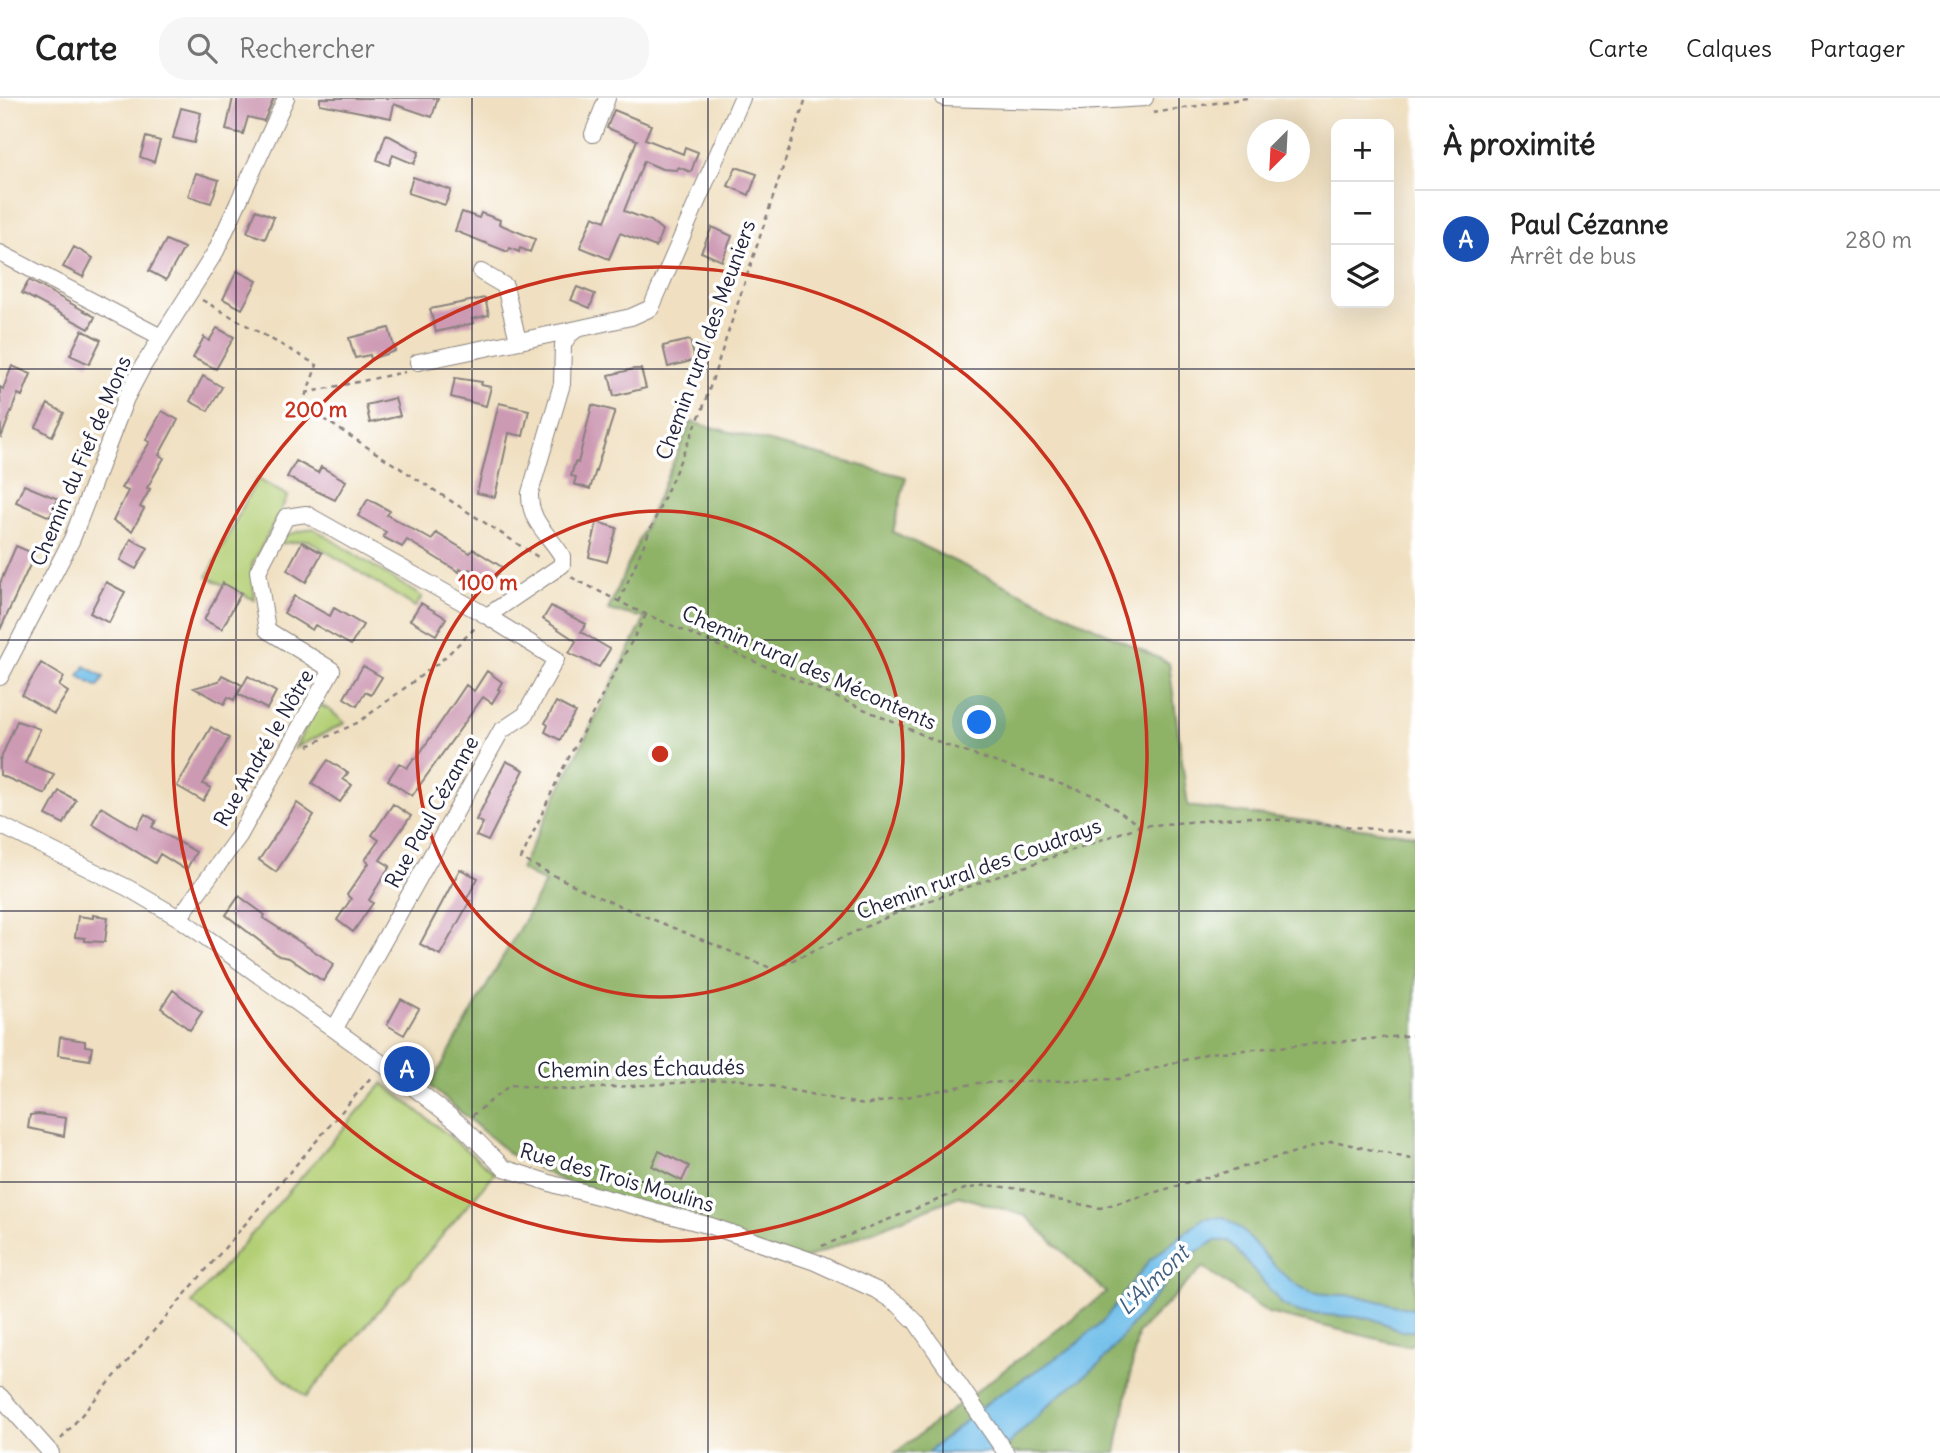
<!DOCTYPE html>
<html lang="fr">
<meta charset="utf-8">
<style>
:root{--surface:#fff;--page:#f6f6f6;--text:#222;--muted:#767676;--line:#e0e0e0;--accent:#7c3aed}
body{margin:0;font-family:Delius,sans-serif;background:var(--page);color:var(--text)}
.controls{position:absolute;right:21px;top:21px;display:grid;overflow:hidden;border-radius:14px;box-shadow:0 7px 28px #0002}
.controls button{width:63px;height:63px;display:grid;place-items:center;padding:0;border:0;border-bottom:2px solid var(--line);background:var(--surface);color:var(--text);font:35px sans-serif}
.compass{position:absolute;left:1247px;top:21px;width:63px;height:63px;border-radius:50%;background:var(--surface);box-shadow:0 7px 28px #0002;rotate:204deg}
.you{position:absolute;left:980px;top:625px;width:24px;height:24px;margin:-18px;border:5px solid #fff;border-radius:50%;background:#1a73e8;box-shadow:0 0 0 10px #1a73e833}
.badge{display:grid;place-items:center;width:46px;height:46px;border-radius:50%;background:var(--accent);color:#fff;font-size:23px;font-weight:700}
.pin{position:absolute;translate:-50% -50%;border:4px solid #fff;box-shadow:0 2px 7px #0006}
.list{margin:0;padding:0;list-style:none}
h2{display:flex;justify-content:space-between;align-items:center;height:91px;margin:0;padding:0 28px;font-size:30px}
h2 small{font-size:23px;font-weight:400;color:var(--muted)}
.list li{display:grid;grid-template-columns:46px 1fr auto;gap:21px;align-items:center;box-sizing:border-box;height:98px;padding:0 28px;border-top:2px solid var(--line)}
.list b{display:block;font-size:26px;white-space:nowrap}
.list p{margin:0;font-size:23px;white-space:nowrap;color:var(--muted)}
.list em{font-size:23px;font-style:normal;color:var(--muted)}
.icon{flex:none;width:38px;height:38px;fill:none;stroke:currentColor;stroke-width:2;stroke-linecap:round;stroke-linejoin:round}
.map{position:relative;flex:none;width:1415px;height:1355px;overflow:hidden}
header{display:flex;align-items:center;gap:42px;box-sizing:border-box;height:98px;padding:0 35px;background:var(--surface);border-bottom:2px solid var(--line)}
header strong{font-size:33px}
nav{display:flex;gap:38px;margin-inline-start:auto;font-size:24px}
.search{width:490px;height:63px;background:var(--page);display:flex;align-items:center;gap:18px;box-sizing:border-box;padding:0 24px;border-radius:28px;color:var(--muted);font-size:26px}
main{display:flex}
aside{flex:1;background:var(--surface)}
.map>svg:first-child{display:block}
.green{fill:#b3cf75;stroke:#6a7858;stroke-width:2}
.forest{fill:#8eb266;stroke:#586a50;stroke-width:2}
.water{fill:#6fbeea;stroke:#487092;stroke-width:2}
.building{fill:#cd9ab4}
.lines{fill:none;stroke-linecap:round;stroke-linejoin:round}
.minor-casing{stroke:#89817e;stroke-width:18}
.path{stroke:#89817e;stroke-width:2.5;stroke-dasharray:5 5;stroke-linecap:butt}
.minor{stroke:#fff;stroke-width:16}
.grid{fill:none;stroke:#22223b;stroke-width:2;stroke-opacity:0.55}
.ring{fill:none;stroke:#c8321e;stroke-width:3.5}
.labels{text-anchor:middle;stroke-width:7;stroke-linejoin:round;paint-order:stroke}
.street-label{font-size:21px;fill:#22223b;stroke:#fff}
.water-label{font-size:23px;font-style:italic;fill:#416081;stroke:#fff}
.centre{fill:#c8321e;stroke:#fff;stroke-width:3.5}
.ring-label{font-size:21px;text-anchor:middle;font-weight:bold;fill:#c8321e;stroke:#fff;stroke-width:7;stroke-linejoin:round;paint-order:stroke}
</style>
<header>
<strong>Carte</strong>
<div class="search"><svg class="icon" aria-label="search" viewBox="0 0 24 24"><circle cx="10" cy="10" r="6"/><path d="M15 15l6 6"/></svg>Rechercher</div>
<nav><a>Carte</a><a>Calques</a><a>Partager</a></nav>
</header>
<main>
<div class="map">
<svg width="1415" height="1355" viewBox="0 0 1415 1355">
<rect width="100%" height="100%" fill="#fff"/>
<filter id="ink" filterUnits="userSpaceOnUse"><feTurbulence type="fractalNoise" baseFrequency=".0143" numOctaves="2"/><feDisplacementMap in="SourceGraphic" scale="14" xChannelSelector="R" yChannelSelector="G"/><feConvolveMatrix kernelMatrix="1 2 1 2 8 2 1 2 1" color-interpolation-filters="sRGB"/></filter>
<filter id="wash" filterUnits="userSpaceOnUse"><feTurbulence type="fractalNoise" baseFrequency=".00686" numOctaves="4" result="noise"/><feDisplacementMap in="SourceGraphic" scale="28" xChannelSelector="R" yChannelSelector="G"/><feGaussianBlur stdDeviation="1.57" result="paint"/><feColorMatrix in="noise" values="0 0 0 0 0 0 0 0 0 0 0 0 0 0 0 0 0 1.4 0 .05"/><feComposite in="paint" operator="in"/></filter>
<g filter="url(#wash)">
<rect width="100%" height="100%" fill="#f0e0c1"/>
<path class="green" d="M257,381L288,398L252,467L255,502L207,479Z
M313,430L422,499L415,509L308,442L278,446L282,438Z
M318,606L330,612L345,625L295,650Z
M383,985L495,1075L306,1299L192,1205Z"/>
<path class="forest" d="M691,324L906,379L893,434L1169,565L1188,708L1415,737V1245L1407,1248L1268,1215L1203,1169L1138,1235L1116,1355H895L1106,1195L1026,1118L959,1098L797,1164L613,1108L511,1057L430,988L545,785L520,771L645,520L608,512Z"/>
<path class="water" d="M85,568L104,579L98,589L79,578Z
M1224,1119C1254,1137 1269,1170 1299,1188C1318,1200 1341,1195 1362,1199C1381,1203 1396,1209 1415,1211V1233H1402L1371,1220L1298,1215L1282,1206L1235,1150L1228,1143H1215L1186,1160L1101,1265L1055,1301L999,1355H927L992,1301L1070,1251L1103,1223L1150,1162L1204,1120Z"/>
<g id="blocks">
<path class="building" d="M233,0H274L264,23L248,19L243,36L226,32Z
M320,0H438L432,19L394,6L391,20L320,6Z
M181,10L201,15L194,45L173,40Z
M614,12L651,27L645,41L683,56L685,49L698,54L691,74L678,69L677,72L662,71L644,63L624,113L651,123L662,132L656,149L620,135L609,161L580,149L593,118L605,123L637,42L607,30Z
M386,36L419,54L414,66L393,57L389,67L377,62Z
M146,39L160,43L154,64L140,59Z
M736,69L757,76L749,97L728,88Z
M196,75L219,82L211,105L188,98Z
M413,79L451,92L445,107L408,95Z
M256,112L274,119L265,141L247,134Z
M462,114L479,120L481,115L500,122L499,126L535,141L530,154L520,150L519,154L510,150L508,154L455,133Z
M712,129L732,138L722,163L701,154Z
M166,142L184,150L166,182L149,173Z
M74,149L93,160L83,179L63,169Z
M237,173L257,183L242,211L223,201Z
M29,182L95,219L89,231L22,195Z
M577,189L595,196L590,210L571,202Z
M485,200L489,217L472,221L474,225L436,234L430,211Z
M217,230L234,239L216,271L193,260L204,239L209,243Z
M389,230L395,253L371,261L370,257L355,260L349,240Z
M82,232L101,242L89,266L70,257Z
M690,242L695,262L668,269L663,248Z
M12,268L31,276L22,298L18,296L1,340L0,289L3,291Z
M634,271H641L646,290L614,298L609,277Z
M203,278L222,289L208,313L190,303Z
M455,280L482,284L481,287L491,289L486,308L451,299Z
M395,300L400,318L370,325L366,307Z
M499,305L529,312L523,338L509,335L495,399L477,395Z
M48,306L64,315L52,338L36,329Z
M592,307L615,313L590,391L574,386L576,379L571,378L575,364L578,365Z
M162,313L178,322L159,357L164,360L147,390L150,391L140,409L144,411L132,433L113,423L128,393L121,390L150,344L146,342Z
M296,363L318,375L321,369L346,383L335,402L287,379Z
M24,387L58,401L50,419L16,404Z
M368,401L390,413L387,417L432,442L436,435L470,455L473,451L502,469L492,485L469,471L467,475L460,471L459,474L407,442L402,449L383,439L386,434L358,418Z
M597,424L617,430L607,464L589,459Z
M131,441L148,450L136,471L120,462Z
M302,444L322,455L306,484L287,472Z
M16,448L35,456L0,532V485Z
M106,484L125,494L109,525L90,515Z
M223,485L241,495L222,531L204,522Z
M294,498L330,518L334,510L363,527L351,547L315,527L312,532L284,515Z
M421,505L446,520L436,537L410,522Z
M551,508L586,526L581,534L610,551L599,569L569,555L576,543L543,521Z
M41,565L64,579L59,588L68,594L54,616L22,597Z
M363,568L382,579L371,597L365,594L357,608L344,600Z
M487,573L502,584L498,591L500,592L492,605L483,599L412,698L388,682L399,665L407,670L414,660L416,661L466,587L474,593Z
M222,577L242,587L234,602L228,599L224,606L194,590L219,583Z
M248,578L276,594L267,611L238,596Z
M556,604L575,614L560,642L545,634L548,627L545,625Z
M17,623L40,631L25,665L54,676L45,696L0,677V662Z
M211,629L229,640L203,686L211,690L203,703L177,688Z
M328,662L348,675L343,681L352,687L340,704L312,685Z
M506,663L524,672L488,743L476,738L483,725L476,722Z
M59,693L76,702L64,726L46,717Z
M297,705L314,717L276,774L259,762Z
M393,706L411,718L380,762L390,768L369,802L373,805L353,834L337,822L351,801L347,797L369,765L365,762L379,742L372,737Z
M101,709L137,730L145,716L156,723L152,729L196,754L186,772L160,756L155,765L92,726Z
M460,771L478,780L466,802L470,803L440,857L420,846Z
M239,798L265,817L263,820L334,866L323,883L289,860L279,858L226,817Z
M93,817L108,819L105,844L85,843V840L75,839L78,818L93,820Z
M173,892L202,914L190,932L161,910Z
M401,901L419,911L404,937L387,927Z
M60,939L85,943V948L92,949L90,962L58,957Z
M38,1016L66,1020L64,1038L28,1030L30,1017Z
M659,1053L689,1068L682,1083L652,1068Z"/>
</g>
</g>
<g filter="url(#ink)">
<use href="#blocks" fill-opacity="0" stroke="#89817e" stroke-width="2"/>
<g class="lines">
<defs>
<path id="minor" d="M944,0L1080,4L1145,0
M593,36L607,0
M0,155L161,239
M481,174L505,188L518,243
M418,264L577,231
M487,518L562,467V458C549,436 529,424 530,395L562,286L563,247L568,238L577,231L631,219L651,210L742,0
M0,579L72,441L126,300L143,268L216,153L286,0
M0,727L128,790L179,820L398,977L461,1027L504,1070L556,1087L711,1128L815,1164L876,1192L899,1207L916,1224L1006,1355
M179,820L239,738L332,572L267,532L258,473L286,419L306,416L487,518L556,561L525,617L501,633L335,930
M0,1298L51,1355"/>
</defs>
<use href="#minor" class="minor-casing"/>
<path class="path" d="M1153,15L1247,0
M202,202L317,267L302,307L541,461
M305,295L405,274
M571,479L634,511L953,650L1099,699L1140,728
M619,504L703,310L806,0
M646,517L561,674L521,761L596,798L773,871L903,812L1140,728L1249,719L1415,735
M308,648L359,624L441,563L476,529
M472,1018L510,987L569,992L737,981L864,1007L978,985L1118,981L1209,955L1415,937
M822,1148L965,1091L987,1087L1029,1092L1047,1100L1100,1110L1334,1043L1415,1062
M61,1341L373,977"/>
<use href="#minor" class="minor"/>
</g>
</g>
<path class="grid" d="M236,0V1355M472,0V1355M708,0V1355M943,0V1355M1179,0V1355M0,271H1415M0,542H1415M0,813H1415M0,1084H1415"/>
<g class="ring">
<circle cx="660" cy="656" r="243"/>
<circle cx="660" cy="656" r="487"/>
</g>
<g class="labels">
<g class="street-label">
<text transform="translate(706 242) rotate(-70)" y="7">Chemin rural des Meuniers</text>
<text transform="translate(81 363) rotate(-67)" y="7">Chemin du Fief de Mons</text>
<text transform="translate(809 570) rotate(24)" y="7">Chemin rural des Mécontents</text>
<text transform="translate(264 650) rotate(-60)" y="7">Rue André le Nôtre</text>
<text transform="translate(432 714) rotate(-61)" y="7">Rue Paul Cézanne</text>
<text transform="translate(979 771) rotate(-20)" y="7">Chemin rural des Coudrays</text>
<text transform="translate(641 971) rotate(-1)" y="7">Chemin des Échaudés</text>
<text transform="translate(617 1080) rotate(16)" y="7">Rue des Trois Moulins</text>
</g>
<g class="water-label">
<text transform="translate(1153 1182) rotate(-44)" y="8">L'Almont</text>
</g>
</g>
<circle cx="660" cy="656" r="10" class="centre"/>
<g class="ring-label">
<text x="316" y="319">200 m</text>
<text x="488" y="492">100 m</text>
</g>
</svg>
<div class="controls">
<button>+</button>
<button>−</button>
<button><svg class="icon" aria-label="layers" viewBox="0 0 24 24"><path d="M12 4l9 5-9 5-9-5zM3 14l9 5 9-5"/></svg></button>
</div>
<svg class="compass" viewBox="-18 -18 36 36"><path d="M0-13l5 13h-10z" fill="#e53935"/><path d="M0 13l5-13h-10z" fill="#767676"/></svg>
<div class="you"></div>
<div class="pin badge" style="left:407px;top:971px;background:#1a4fb4">A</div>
</div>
<aside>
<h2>À proximité<small></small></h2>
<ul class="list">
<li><span class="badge" style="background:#1a4fb4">A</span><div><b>Paul Cézanne</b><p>Arrêt de bus</p></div><em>280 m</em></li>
</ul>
</aside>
</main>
